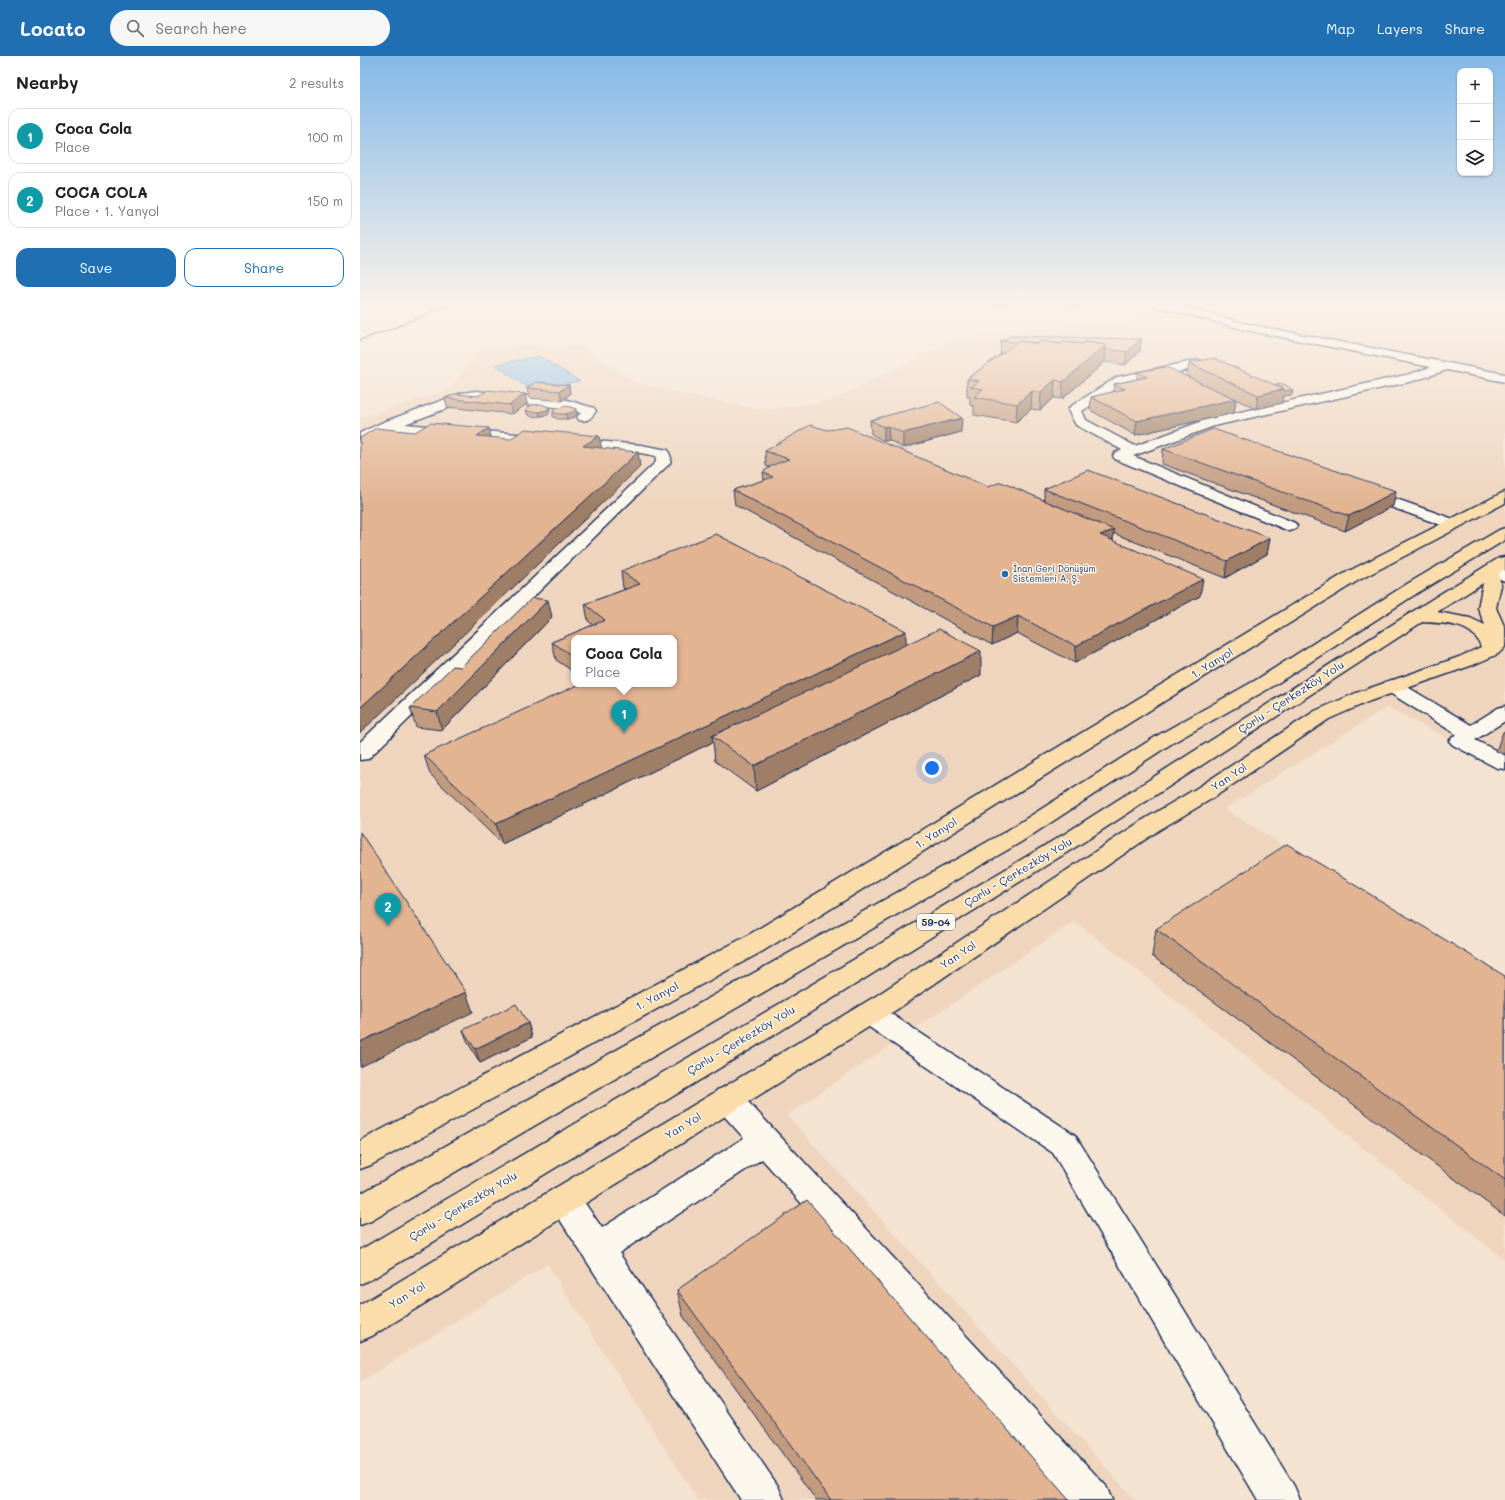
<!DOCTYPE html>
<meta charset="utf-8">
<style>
:root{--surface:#fff;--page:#f6f6f6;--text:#222;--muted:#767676;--line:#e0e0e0;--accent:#1f6fb2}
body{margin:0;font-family:Mali,sans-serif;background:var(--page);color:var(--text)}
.controls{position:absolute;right:12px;top:12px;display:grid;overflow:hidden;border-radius:8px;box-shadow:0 1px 3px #0004}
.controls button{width:36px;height:36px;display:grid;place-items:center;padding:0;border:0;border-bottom:1px solid var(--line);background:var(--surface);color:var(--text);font:20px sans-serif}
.you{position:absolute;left:572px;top:712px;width:14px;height:14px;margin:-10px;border:3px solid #fff;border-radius:50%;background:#1a73e8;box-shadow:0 0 0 6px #1a73e833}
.badge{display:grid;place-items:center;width:26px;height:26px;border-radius:50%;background:var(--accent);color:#fff;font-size:13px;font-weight:700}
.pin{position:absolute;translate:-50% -33px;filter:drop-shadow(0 1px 2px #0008)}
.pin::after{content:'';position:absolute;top:21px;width:14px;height:12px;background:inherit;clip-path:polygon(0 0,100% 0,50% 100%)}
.popup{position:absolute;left:211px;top:579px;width:106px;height:52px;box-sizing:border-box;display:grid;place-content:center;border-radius:8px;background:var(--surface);filter:drop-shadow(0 1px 3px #0005);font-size:13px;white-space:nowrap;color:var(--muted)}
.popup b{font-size:15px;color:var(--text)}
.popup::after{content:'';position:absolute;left:50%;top:100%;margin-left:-8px;border:8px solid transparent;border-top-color:var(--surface)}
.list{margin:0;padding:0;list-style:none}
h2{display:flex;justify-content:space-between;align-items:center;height:52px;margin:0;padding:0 16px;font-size:17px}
h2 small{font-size:13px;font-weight:400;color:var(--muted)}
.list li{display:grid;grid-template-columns:26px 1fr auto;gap:12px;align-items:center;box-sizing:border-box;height:56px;margin:0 8px 8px;padding:0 8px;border:1px solid var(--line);border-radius:12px}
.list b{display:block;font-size:15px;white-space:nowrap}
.list p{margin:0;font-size:13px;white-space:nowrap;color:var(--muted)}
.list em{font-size:13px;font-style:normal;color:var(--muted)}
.actions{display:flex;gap:8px;padding:12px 16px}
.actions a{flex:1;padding:9px 0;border:1px solid var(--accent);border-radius:12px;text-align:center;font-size:14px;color:var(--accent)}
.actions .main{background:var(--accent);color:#fff}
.icon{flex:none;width:22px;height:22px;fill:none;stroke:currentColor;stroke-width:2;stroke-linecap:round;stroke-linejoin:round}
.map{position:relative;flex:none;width:1145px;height:1444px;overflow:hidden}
header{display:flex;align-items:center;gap:24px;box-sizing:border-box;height:56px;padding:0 20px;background:var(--accent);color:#fff}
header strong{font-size:19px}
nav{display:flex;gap:22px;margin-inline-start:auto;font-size:14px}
.search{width:280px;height:36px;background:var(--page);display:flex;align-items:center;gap:10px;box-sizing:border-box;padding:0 14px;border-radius:22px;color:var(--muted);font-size:15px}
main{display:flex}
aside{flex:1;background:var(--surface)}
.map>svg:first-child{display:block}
.built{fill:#efd5be;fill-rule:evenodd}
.water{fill:#8bc0e8;stroke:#5e86b1}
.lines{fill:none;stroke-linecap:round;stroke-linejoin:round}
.minor-casing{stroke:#1b2f5e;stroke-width:3}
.major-casing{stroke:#1b2f5e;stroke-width:3}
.minor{fill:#fbf7ec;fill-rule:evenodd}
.major{fill:#faddab;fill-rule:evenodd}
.rail{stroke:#1b2f5e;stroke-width:1.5}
.wall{fill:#c29b7e;stroke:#1b2f5e}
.shaded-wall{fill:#9e7e66;stroke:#1b2f5e}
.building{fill:#e2b492;stroke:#1b2f5e}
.poi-dot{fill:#1f6fb2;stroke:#fbf7ec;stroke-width:1.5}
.labels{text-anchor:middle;stroke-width:3;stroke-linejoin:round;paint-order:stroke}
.far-poi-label{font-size:9px;fill:#1b2f5e;stroke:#fbf7ec;text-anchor:start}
.shield{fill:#fbf7ec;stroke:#5e6b89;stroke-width:1}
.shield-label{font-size:10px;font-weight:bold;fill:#1b2f5e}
.street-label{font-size:11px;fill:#1b2f5e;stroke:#fbf7ec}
</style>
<header>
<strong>Locato</strong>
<div class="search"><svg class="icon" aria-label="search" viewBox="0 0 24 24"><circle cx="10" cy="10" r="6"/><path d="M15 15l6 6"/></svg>Search here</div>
<nav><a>Map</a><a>Layers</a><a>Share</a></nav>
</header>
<main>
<aside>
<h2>Nearby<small>2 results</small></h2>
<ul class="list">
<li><span class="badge" style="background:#0f9aa8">1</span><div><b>Coca Cola</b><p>Place</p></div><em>100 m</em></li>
<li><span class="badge" style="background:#0f9aa8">2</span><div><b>COCA COLA</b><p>Place · 1. Yanyol</p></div><em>150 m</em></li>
</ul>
<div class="actions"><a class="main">Save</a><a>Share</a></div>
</aside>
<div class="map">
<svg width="1145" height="1444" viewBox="0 0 1145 1444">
<rect width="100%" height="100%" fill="#f4e3d1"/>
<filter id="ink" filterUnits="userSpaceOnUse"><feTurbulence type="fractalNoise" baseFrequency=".025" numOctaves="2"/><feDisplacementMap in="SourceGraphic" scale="8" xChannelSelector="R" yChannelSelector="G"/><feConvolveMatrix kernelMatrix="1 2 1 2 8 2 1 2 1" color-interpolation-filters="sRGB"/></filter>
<g filter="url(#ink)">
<path class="built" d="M808,247H1145V712L1027,651L865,753L1145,928V1204L715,865L427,1059L775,1444H338L187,1208L0,1326V362L90,333L121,293L160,290L220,291L276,326L306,334L402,354L470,345L592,285L689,271L762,268L801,252ZM214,582H314V628H214Z"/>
<path class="water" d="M179,300L219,325L173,335L135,309Z"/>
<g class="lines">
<defs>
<path id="minor" d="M790,247H807L887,268L1145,318V326L1087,314L1053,325L854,370L773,400L935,467L937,470L935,473L929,475L755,403L753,400L755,397L762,394L716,369L708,354L710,351L757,321L838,304L842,305L844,308L842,311L765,327L722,355L726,364L775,390L845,364L1050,318L1071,311L886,274L791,249Z
M116,335L207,344L234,352L236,355C231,362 228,366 219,364L217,361L221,357L205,352L116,343L109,344L45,368L281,389L308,394L311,402L310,407L8,703L0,704V686L296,406V400L281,397L28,374L0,386V377L21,367L102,337Z
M1005,432L1099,465L1101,468L1099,471L1093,473L1087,471L1000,440L997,437L1000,434Z
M1133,509L1145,513V525L1127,518L1124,514L1127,510Z
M1032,624L1039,626L1111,669L1138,652L1145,650V665L1115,684L1145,699V713L1137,712L1093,689L1089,685L1096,678L1025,634L1022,630L1025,626Z
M509,947L519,950L715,1079L934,1430L940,1444H898L693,1097L499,964L495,957L499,950Z
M367,1031L377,1034L746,1430L752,1444H706L402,1103L259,1197L418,1430L424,1444H381L193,1153L188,1143L193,1133L204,1129L215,1133L242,1172L384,1082L357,1052L352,1043L357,1034Z"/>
<path id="major" d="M1145,436V447L999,524L403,895L11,1109L0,1113V1085L385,881L987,516L1140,438Z
M1145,472V484L1059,536L910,632L814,686L661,786L11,1165L0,1169V1138L645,776L800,678L896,624L1047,528L1139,474Z
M1145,501V513L1138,518L1141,529L1136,552L1145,572V591L1138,598L1113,609L1010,645L969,663L853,742L799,774L536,954L12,1280L0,1285V1249L516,940L783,764L837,732L955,655L996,637L1099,601L1121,591C1114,567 1083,567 1062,566L722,787L414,979L12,1223L0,1228V1194L394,963L706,777L1077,540L1139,502ZM1123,527L1118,552L1125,569L1110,562L1077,556Z"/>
</defs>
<use href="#minor" class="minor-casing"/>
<use href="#major" class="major-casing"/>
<use href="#minor" class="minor"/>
<use href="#major" class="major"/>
<path class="rail" d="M0,284L32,273L92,247"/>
</g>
<path class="wall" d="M626,247H646V248L631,250Z
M707,247H725V248L717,251L707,249Z
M781,283L780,295L765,309L745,306L702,343L694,342L680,354L671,353L656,366L614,359V350L610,349V341H607V323L641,298H640L641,285Z
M829,307L932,339L923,340L922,347L896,353L863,337L876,343L874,357L775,379L730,354L731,341L753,336L754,328L777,323V316L827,320Z
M209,329L210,338L202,345L169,342L167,332Z
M165,338L167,348L152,358L87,351L85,342L118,340Z
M189,351L190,355L188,359L172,361L167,358L166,354Z
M193,356L217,358L214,361L207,363H198L193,361Z
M510,364L601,376L543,392L529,384L524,385L511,378Z
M803,393L1036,435L1033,450L985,475L802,408Z
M405,395L628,431L684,444V433L910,482L907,498L865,522L753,477V485L840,540L715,607L657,577L632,589L375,449L373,434L404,424L403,416L410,411L406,410Z
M261,515L546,588L621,619L396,735L355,705L353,686L142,788L70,718L64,699L314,628L214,582V616L196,604L192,586L233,569L228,565L225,548L266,533L263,532Z
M192,561L82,674L56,671L50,652L101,611Z
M1145,675V699L1136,695L1143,676Z
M796,873L1145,920V1160L792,900Z
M168,967L172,981L120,1007L108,987L103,974Z
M317,1234L709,1444H456L323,1260Z"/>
<path class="shaded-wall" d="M632,247H646V248L631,250Z
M717,247H725V248L717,251Z
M781,283L780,295L765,309L767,296Z
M746,289L745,306L702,343L703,326Z
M695,324L694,342L680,354L681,336Z
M209,329L210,338L202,345L200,335Z
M924,333L933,334L932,339L923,340L922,347L896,353L898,339Z
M672,335L671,353L656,366L657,348Z
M165,338L167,348L152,358L150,349Z
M876,343L874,357L775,379L777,365Z
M189,351L190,355L188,359L180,360L179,356Z
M216,353L217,358L214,361L207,363L206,358Z
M602,362L601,376L543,392V377Z
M528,370L529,384L524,385V371Z
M129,372L132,387L117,380Z
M239,380L242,394L223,390Z
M278,396L280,411L0,677V652Z
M1036,435L1033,450L985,475L989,460Z
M754,474L752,490L740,479Z
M910,482L907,498L865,522L867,505Z
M843,523L840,540L715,607L716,590Z
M188,544L192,561L82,674L77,656Z
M658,560L657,577L632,589L633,571Z
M546,575V593L352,680L353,686L142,788L136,768Z
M621,595V619L396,735L394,710Z
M106,936L113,956L0,1011V986Z
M168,967L172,981L120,1007L115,993Z"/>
<path class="building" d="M651,280L781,283L767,296L746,293V289L726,286L722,288L704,286L701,288L681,285L678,287L659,285L657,286L641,285Z
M659,285L678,288L681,285L701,288L704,286L722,288L726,286L746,289L703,326L695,324L681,336L672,335L657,348L614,341L623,333L611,331L619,325L607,323Z
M854,302L924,333L898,339L829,307Z
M806,311L876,343L777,365L731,341L765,333L754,328L787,321L777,316Z
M176,326L209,329L200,335L167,332Z
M924,328L933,334L924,335V333L915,329Z
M128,334L165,338L150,349L85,342L96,338L118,340Z
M579,346L602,362L543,377L528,370L524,371L510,364Z
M181,348L189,351L187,354L179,356H171L166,354V352L172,349Z
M207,350L216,353L213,356L206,358H198L193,356L194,353Z
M70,367L129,372L117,380L150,383L165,373L239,380L223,390L278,396L0,652V382L16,372L55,376Z
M450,369L468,374L487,371L628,431L641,426L754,474L740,479L843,523L716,590L658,560L633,571L373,434L413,421L403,416L413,409L429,403L405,395Z
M853,373L1036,435L989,460L803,393Z
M728,414L910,482L867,505L684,433Z
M356,478L546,575L136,768L64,699L220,628H314V582H214V601L192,586L245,564L225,548L280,528L261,515Z
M172,542L188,544L77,656L50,652L93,610L101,611Z
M579,573L621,595L394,710L352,680Z
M0,776L106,936L0,986Z
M927,788L1145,920V1124L796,873Z
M156,948L168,967L115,993L103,974Z
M447,1144L709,1444H471L317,1234Z"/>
</g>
<linearGradient id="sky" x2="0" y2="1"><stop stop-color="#83b9e8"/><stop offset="0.55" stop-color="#faf2ea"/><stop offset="1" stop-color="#faf2ea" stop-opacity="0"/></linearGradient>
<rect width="1145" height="449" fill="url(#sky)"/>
<circle class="poi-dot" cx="645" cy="518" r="4"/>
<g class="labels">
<g class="far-poi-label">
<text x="653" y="516">İnan Geri Dönüşüm<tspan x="653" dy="10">Sistemleri A. Ş.</tspan></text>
</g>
<rect class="shield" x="557" y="858" width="38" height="16" rx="3"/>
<g class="shield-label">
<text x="576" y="870">59-04</text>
</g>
<g class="street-label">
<text transform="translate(852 607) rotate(-32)" y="4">1. Yanyol</text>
<text transform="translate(931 641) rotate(-33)" y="4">Çorlu - Çerkezköy Yolu</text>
<text transform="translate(869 721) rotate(-34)" y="4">Yan Yol</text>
<text transform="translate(576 777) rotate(-32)" y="4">1. Yanyol</text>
<text transform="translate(658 816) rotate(-31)" y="4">Çorlu - Çerkezköy Yolu</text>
<text transform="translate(598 899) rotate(-34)" y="4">Yan Yol</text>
<text transform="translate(297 940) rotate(-28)" y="4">1. Yanyol</text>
<text transform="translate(381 984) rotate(-31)" y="4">Çorlu - Çerkezköy Yolu</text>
<text transform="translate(323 1070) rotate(-31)" y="4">Yan Yol</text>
<text transform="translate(103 1150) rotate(-31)" y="4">Çorlu - Çerkezköy Yolu</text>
<text transform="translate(47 1239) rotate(-31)" y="4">Yan Yol</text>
</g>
</g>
</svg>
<div class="controls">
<button>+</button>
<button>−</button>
<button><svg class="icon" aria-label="layers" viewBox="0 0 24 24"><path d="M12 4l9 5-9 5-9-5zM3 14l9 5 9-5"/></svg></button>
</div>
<div class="you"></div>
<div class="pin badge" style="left:264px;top:677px;background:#0f9aa8">1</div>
<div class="popup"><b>Coca Cola</b>Place</div>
<div class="pin badge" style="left:28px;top:870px;background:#0f9aa8">2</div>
</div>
</main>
